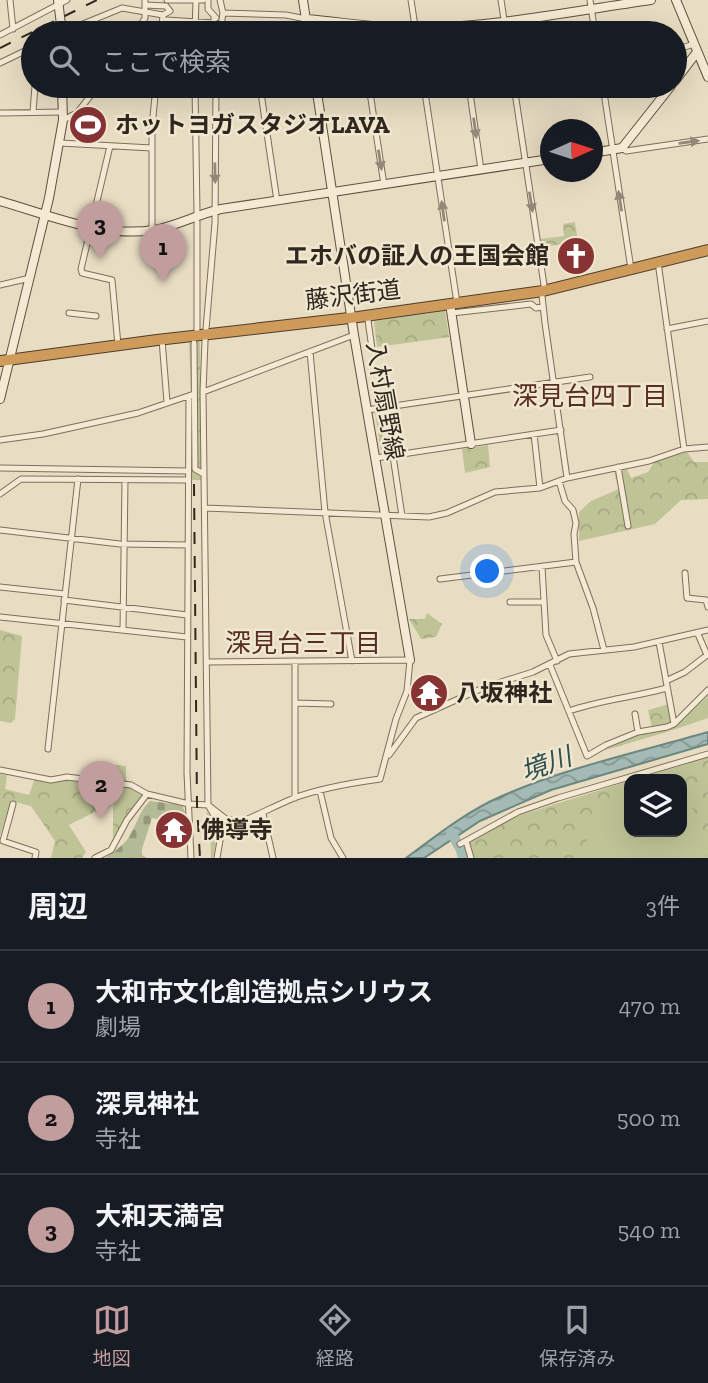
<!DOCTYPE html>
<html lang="ja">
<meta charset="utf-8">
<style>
:root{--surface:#171b24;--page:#20242c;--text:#f1f3f6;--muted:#9ea1a6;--line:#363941;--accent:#c19d9e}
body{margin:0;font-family:"Zilla Slab","Noto Sans JP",serif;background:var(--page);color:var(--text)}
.controls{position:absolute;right:21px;bottom:21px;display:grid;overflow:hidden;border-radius:14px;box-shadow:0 7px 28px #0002}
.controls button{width:63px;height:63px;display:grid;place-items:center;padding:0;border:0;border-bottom:2px solid var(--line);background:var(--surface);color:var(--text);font:35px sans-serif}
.compass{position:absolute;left:540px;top:119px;width:63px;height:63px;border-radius:50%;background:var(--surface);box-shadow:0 7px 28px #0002;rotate:87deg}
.you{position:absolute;left:488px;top:572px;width:24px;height:24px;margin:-18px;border:5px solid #fff;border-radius:50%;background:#1a73e8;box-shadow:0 0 0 10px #1a73e833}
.badge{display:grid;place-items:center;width:46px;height:46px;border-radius:50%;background:var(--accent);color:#111;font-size:23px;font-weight:700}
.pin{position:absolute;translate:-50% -58px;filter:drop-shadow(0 2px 4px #0008)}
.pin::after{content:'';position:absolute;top:37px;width:24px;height:21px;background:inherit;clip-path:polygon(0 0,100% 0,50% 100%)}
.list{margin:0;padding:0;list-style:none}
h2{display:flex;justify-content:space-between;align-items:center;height:91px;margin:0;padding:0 28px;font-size:30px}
h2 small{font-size:23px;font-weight:400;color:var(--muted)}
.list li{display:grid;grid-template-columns:46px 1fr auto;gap:21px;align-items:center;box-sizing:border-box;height:112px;padding:0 28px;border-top:2px solid var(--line)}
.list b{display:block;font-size:26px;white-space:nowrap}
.list p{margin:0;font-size:23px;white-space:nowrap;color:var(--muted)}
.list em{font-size:23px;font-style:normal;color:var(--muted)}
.icon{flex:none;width:38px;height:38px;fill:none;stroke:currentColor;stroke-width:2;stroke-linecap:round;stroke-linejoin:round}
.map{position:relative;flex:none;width:708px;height:858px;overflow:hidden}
.search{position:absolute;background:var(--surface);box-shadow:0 7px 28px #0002;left:21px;right:21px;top:21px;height:77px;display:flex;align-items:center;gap:18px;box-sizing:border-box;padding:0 24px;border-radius:38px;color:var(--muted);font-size:26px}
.sheet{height:427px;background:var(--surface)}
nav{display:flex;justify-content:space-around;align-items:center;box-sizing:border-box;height:98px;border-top:2px solid var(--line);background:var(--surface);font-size:19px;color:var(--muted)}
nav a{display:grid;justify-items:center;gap:4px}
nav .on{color:var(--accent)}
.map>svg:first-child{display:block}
.forest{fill:url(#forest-crowns)}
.cemetery{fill:url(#cemetery-stones)}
.garden{fill:#bfc497}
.water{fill:url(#water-waves);stroke:#6c8780;stroke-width:2}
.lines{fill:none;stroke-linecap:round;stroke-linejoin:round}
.river{stroke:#a3bbb4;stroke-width:10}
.street-casing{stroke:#7f6e5b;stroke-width:7}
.secondary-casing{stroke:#61503e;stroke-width:10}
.highway-casing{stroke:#4d3d2f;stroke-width:12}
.street{stroke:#f4ead3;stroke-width:5}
.secondary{stroke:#f4ead3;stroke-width:8}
.highway{stroke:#ce9b5b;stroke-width:10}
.rail{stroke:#31271e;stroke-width:2;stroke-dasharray:12 12;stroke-linecap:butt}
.oneway{fill:#928878}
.labels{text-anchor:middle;stroke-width:5;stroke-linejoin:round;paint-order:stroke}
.poi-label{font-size:24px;font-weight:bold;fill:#31271e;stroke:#f0e7d0;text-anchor:start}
.street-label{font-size:24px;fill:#31271e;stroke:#f0e7d0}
.neighbourhood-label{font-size:26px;fill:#582d22;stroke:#f0e7d0}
.water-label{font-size:26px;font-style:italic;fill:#2f4f4d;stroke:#f0e7d0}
</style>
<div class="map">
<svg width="708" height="858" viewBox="0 0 708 858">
<defs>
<pattern id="forest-crowns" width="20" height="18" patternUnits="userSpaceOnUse" patternTransform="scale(1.75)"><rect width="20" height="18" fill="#bfc497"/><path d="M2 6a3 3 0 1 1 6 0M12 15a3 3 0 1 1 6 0" fill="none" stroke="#a5a882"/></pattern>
<pattern id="cemetery-stones" width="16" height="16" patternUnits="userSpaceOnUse" patternTransform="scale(1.75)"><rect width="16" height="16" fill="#b5ba96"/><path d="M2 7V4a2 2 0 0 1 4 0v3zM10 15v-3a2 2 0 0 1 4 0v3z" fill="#94977a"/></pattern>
<pattern id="water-waves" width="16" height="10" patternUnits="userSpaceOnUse" patternTransform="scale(1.75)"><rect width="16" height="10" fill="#a3bbb4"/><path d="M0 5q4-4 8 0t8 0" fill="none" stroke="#859892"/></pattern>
</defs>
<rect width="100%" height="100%" fill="#e8dcc2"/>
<path class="forest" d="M575,222L578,242L541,247L540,239L564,236L563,224Z
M445,311L449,337L377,347L374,321Z
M200,342L201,480H190L191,393L189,343Z
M375,411H380L385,452L381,453Z
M488,445L490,467L465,473L462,449Z
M687,452L694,462H708V499L681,500L655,524L579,541V512L591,501L619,489L614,473L627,469L631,478L648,472L655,461Z
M427,613L442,624L436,637L421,639L409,619H425Z
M0,630L22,636L15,719L11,723L0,721Z
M669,704L673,721L666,725L652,728L648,710Z
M666,730L667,732L602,751L640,733Z
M708,758V858H474L468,842L514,817L629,781V832H682V779H636Z
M96,763L126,766V786L144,795L113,846V803L69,825L86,852L82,858H51L55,841L31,806L11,801L0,836V774L7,775L5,789L29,795L35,778H67L91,784Z
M206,811L219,827L213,858H211L210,824Z"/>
<path class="cemetery" d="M150,801L182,805L187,817L186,825L152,818L142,849V855L147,858H105C113,852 121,847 127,840C137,826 137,814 150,801Z"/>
<path class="garden" d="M708,696V718L667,732L677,725Z
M629,790V832H682V791L684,792C695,811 706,835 708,858H586C583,827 602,802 629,790Z"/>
<path class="water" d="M708,732V744L551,790L480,821L424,858H406C436,836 467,811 502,796C568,767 639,752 708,732Z"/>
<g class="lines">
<path class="river" d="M451,832L461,850L463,858"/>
<defs>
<path id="street" d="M10,0L13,29
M167,0H203
M208,0V9L216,18
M220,0L223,13L220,33
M411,0L416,33
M501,0L506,33
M590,0L595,33
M223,13L286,15L306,19
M166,20L214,23V18
M61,33L122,8L163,15L170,11L166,6L145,5
M136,33L145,18V0
M161,33L163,16
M195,33L196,0
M0,35L67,0
M675,50L694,44
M0,63L33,47
M195,86L197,213
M216,86L215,223L205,341L203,392L208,805L222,829L217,858
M260,86L277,201
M369,86L384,185
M424,86L457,303
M469,86L481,170
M514,86L544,285L542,296L545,323L567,478
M603,86L631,269
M33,112L35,86
M1,113L63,112
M63,120L77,113L98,86
M60,143L152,148
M110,146L81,269L82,273L112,280L118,345
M622,148L626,151L708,139
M197,222V330
M152,230V127L156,86
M658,262L684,449
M0,285L30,278
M69,313L96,316
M452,313L531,304L536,308L543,307
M368,320L372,349
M667,329L708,321
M162,340L167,402
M194,343L195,469L202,473
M310,352L325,512L352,661
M203,392L354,335
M189,396L187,773L191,858
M367,410L590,377
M534,434L540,488
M0,440L43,434L138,413L194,394
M393,456L402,516
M376,458L561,430
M618,467L628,526
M0,468L188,471
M559,481L565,501L573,510L576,523L574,534L576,562L593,608L604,650
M0,494L21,479L188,480
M205,508L429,517L447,513L495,492L540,488L567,478L649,461L684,449L708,447
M0,530L120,544L188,545
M542,567L546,635L557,661
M685,573L687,598L706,600L708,607
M440,579L576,562
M0,587L65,594
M64,600L187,615
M510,602H544
M0,617L187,637
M123,630L125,480
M659,642L674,724
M208,662L410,660L407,691L396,719L380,779C351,783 321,788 294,798C270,808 247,821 222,829
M550,665L587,756L606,745L638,732L667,727L674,724L708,690
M666,681L685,672L707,655L698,634
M295,703L331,704
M569,711C601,700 634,697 667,688
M635,714L638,732
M48,749L78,479
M389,755L416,718L485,687L533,672L569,654L634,647L708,630
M0,770L51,780L67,777L131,785L147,794L189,804L208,805L226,819L239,822
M320,791L331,838L343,858
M295,798V661
M13,804L3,841L36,852L35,858
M263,814L273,858
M466,841L471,858
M460,844L518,812L558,798L708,754
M95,858L111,850L127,820L147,794"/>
<path id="secondary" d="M58,0L62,33
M303,0L308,33
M676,0L708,77
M306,19C343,22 381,29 418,28C496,27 573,11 651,0
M675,81L697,52
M316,86L354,335L410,660
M592,153L622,148L671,86
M0,201C49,215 102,238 154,230C177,226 198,214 221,209L550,159
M450,304L471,444
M0,399L49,198L63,120L62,86"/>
<path id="highway" d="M0,361L157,340L358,317L543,291L708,250"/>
</defs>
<use href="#street" class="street-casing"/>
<use href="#secondary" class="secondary-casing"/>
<use href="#highway" class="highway-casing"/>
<use href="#street" class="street"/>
<use href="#secondary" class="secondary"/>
<use href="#highway" class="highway"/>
<path class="rail" d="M0,48L97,0
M194,484L197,805L200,858"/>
</g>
<defs><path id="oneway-solid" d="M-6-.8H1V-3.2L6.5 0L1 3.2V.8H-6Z" transform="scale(1.75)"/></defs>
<g class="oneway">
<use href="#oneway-solid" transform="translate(475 128) rotate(82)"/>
<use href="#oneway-solid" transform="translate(689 142) rotate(-8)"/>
<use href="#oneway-solid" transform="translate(380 160) rotate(81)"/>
<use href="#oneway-solid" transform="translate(215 173) rotate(89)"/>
<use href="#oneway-solid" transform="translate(620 201) rotate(-99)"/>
<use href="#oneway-solid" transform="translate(531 202) rotate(81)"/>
<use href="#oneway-solid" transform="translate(443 211) rotate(-98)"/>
</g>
<defs>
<symbol id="stadium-disc" viewBox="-11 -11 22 22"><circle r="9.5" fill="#873333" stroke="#f0e7d0"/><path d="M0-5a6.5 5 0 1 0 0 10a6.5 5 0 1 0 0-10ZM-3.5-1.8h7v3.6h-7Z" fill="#fff"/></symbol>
<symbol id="church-disc" viewBox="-11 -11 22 22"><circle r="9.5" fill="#873333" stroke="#f0e7d0"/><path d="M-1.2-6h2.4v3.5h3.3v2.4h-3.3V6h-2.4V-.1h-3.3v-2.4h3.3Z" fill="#fff"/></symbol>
<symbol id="temple-disc" viewBox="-11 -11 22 22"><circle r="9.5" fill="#873333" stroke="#f0e7d0"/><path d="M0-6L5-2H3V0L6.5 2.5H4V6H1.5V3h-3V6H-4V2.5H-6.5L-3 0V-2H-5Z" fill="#fff"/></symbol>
</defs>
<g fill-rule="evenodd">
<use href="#stadium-disc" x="66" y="103" width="44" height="44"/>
<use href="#church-disc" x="554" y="234" width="44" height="44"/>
<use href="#temple-disc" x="407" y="671" width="44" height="44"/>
<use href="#temple-disc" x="152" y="808" width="44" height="44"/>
</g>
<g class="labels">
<g class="poi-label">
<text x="115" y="133">ホットヨガスタジオLAVA</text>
<text x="549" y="264" text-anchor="end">エホバの証人の王国会館</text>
<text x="456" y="701">八坂神社</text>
<text x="201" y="838">佛導寺</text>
</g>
<g class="street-label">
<text transform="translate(353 295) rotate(-7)" y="8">藤沢街道</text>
<text transform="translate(385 401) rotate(80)" y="8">入村扇野線</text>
</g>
<g class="neighbourhood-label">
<text x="590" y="405">深見台四丁目</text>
<text x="303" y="652">深見台三丁目</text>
</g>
<g class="water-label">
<text transform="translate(546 764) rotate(-20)" y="9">境川</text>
</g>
</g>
</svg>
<div class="controls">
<button><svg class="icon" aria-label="layers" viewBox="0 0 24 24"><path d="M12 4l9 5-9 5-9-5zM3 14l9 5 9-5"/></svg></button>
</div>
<svg class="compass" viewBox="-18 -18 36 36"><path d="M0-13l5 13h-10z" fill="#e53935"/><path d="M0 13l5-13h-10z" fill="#9ea1a6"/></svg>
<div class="you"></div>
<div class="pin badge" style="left:163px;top:282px">1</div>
<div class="pin badge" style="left:101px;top:819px">2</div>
<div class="pin badge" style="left:100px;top:259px">3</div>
<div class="search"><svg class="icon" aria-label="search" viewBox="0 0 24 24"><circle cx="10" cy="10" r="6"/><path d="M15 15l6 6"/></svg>ここで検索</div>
</div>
<section class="sheet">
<h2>周辺<small>3件</small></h2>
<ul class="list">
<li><span class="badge">1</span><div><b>大和市文化創造拠点シリウス</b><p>劇場</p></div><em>470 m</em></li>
<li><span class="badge">2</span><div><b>深見神社</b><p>寺社</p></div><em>500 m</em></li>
<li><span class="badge">3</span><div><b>大和天満宮</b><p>寺社</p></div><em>540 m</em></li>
</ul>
</section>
<nav>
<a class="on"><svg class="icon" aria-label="map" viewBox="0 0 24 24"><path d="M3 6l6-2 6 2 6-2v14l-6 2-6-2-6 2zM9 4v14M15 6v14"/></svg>地図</a>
<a><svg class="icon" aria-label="directions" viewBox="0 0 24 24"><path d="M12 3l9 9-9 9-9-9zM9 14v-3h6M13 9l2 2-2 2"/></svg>経路</a>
<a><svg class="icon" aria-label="saved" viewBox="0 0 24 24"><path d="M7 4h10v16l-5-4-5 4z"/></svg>保存済み</a>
</nav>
